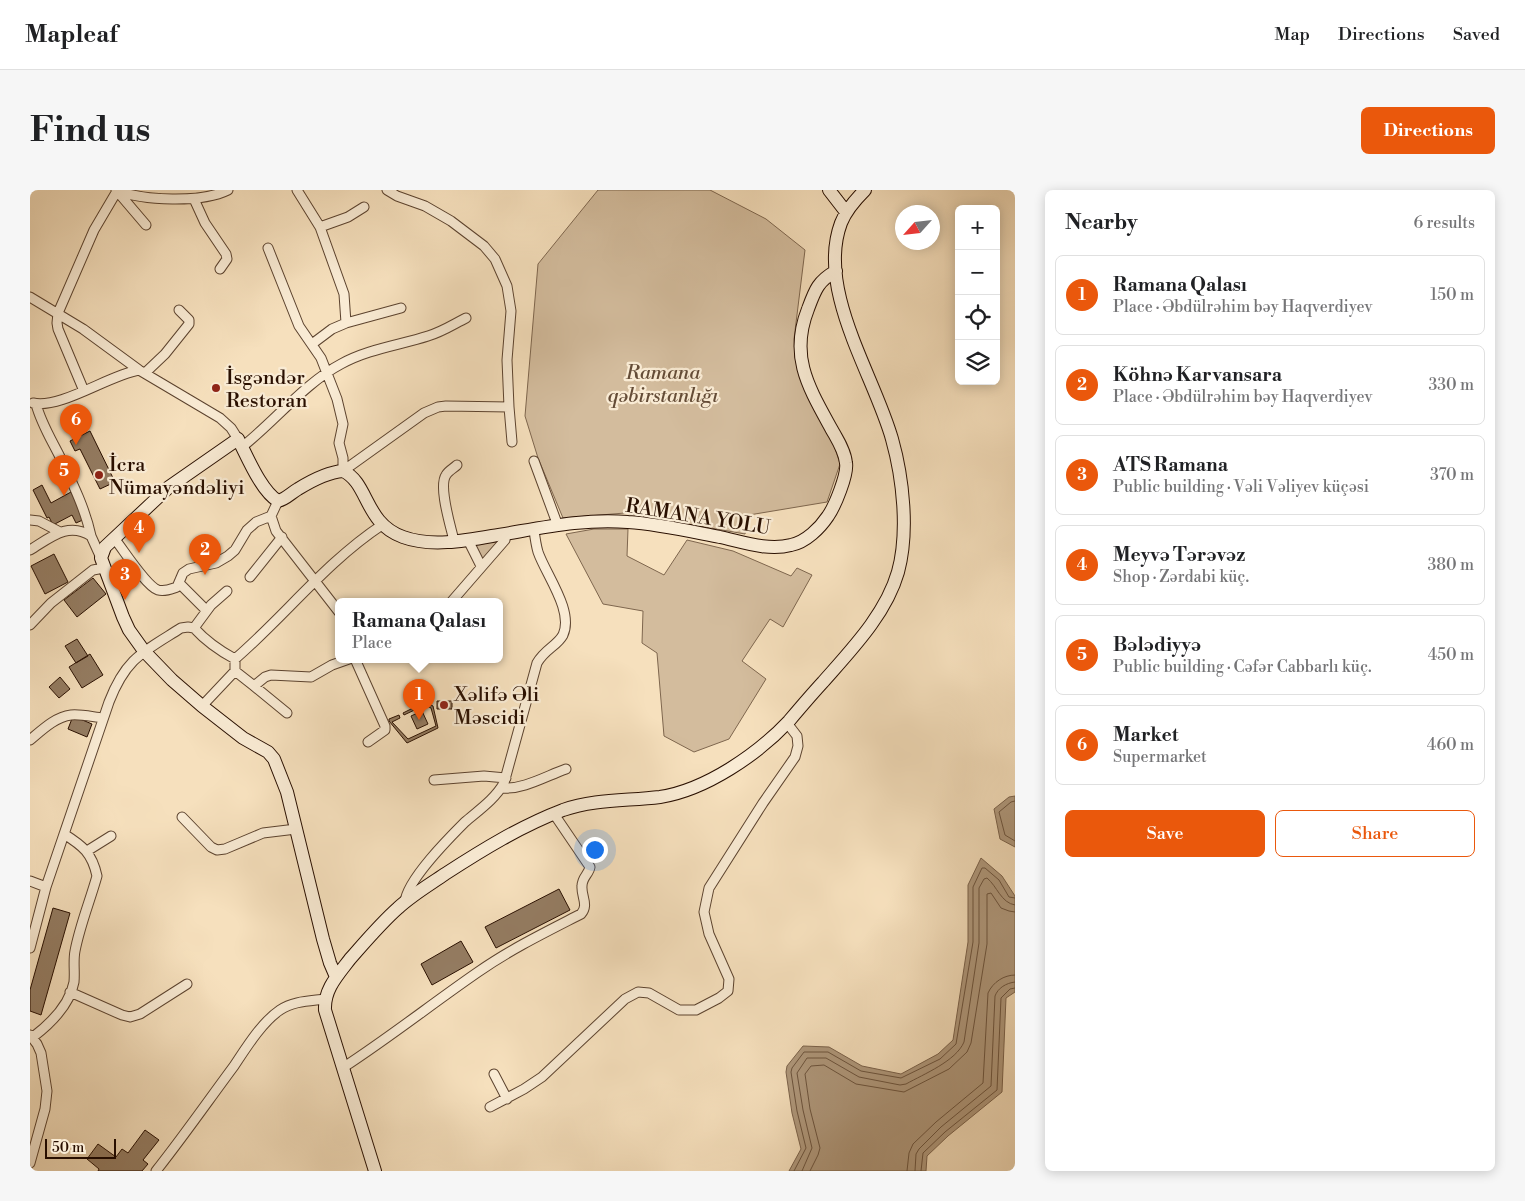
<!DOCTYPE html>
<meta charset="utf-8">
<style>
:root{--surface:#fff;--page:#f6f6f6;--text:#202124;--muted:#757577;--line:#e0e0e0;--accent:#ea580c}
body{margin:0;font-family:"Libre Bodoni",serif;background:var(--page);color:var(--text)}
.controls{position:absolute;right:15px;top:15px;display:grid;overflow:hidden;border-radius:8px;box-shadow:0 2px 12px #0003}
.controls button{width:45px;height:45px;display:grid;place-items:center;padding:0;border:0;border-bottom:1px solid var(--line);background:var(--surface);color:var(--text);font:25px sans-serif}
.compass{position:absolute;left:865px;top:15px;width:45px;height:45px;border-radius:50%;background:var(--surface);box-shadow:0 2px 12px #0003;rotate:243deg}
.scale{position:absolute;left:15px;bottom:12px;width:71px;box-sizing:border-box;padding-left:5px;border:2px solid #290f00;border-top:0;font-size:14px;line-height:18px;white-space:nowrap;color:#290f00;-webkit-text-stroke:4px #f9ebd4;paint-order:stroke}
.you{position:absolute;left:564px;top:659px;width:18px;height:18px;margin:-12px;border:4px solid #fff;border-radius:50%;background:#1a73e8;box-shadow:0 0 0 8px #1a73e833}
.badge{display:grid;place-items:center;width:32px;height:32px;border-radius:50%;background:var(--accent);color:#fff;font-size:16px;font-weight:700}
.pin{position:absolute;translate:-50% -41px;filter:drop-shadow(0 1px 2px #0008)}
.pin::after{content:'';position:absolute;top:26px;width:18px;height:15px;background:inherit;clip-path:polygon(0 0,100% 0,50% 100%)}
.popup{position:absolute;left:305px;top:408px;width:168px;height:65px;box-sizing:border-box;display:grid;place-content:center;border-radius:8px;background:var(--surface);filter:drop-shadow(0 1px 4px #0005);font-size:16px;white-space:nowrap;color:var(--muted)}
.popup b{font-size:19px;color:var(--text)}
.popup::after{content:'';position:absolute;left:50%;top:100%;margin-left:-10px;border:10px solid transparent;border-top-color:var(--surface)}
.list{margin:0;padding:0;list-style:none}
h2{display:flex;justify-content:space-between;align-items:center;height:65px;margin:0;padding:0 20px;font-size:21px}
h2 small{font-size:16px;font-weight:400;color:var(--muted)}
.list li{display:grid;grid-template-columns:32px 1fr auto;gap:15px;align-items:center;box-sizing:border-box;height:80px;margin:0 10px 10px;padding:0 10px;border:1px solid var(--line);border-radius:8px}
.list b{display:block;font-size:19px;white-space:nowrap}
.list p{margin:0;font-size:16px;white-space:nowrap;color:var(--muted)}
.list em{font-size:16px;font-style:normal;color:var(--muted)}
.actions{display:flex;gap:10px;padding:15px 20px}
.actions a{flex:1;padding:11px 0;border:1px solid var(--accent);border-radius:8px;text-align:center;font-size:18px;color:var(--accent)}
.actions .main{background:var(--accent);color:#fff}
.icon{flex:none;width:28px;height:28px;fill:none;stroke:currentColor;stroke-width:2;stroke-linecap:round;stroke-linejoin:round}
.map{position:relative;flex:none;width:985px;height:981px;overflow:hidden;border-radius:8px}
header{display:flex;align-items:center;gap:30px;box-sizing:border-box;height:70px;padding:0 25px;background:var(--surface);border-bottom:1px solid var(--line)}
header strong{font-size:24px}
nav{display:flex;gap:28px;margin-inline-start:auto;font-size:18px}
.intro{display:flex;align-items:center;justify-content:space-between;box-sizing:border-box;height:120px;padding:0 30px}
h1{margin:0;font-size:35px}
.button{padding:12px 22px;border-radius:8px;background:var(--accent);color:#fff;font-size:18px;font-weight:700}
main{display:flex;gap:30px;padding:0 30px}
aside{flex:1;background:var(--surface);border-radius:8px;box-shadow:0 2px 12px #0003}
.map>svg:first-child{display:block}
.green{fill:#d3bc9d;stroke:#7e664e}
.water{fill:#b0997d;stroke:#7a624b}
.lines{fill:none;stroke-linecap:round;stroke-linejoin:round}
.shore{stroke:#6c543e;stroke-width:1}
.building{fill:#947c62;stroke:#290f00}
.street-casing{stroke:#5c432f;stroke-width:11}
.secondary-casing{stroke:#290f00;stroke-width:14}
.street{stroke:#f9ebd4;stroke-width:9}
.secondary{stroke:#f9ebd4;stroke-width:12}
.poi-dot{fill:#8f2418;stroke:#f9ebd4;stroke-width:2}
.labels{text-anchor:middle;stroke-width:4.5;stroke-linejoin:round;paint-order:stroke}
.park-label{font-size:20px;font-style:italic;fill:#644c37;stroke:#f9ebd4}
.poi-label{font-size:20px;fill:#290f00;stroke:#f9ebd4;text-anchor:start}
.street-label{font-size:20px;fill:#290f00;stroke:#f9ebd4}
</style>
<header>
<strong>Mapleaf</strong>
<nav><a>Map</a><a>Directions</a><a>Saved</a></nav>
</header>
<div class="intro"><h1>Find us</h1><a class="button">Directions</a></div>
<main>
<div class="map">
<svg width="985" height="981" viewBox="0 0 985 981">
<rect width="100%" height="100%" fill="#f6e0bd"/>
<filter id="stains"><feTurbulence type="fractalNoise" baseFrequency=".004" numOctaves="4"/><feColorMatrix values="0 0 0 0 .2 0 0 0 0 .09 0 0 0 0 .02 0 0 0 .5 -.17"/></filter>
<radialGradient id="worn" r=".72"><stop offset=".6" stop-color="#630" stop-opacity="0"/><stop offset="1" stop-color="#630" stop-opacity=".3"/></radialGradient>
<path class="green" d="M568,0H680L736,29L775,60L764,149L765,167L804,255L810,274L797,312L719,325L715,344L595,323L533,328L508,268L495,226L508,74Z
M564,339H598L597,366L634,385L657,350L703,361L761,386L767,378L782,385L753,437L740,429L712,471L736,489L699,549L664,562L634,546L627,463L612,453L613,421L573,414L536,344Z
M466,350L468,353L452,370L444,353Z"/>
<path class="water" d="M985,606V657L970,649L964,619L979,607Z
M951,668L972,686L985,706V802L976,808L972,902L918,946L897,966L896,981H759L771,959L762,923L756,882L757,876L773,856L799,857L832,876L871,884L908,864L923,850L938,752V695Z"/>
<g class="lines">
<path class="shore" d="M985,611L981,612L969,622L975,645L985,651
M764,981L776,958L767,921L761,882L762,878L774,862H798L831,881L871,888L910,869L926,854L943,752V697L952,678H955L969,690L979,707L985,708
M772,981L782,958L773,920L767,883L777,868H796L829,887L870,895L876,894C894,884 926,871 934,852L949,753V698L954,689L957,688C967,696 971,713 985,715
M780,981L788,965L790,958L780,919L775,884L781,876L794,875L826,894L874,902L919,879L937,862L941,853L957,754V704L961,703L971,718L979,721L985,722
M877,981L879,963L883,954L906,932L953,893L958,803C963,792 974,785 985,785
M885,981L886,964L889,959L911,937L961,896L965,806C968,798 976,793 985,792
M891,981L893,963L915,942L967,900L971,808L980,799L985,798"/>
</g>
<path class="building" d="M60,241L85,292L70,299L50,259L45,261L40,251Z
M12,295L21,313L41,302L55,329L46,333L42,325L23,335L19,327L17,328L3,300Z
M24,364L38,392L15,404L1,376Z
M63,388L76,404L47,427L34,410Z
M47,449L58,466L46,473L35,456Z
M60,464L73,485L52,498L39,477Z
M30,487L40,499L29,508L19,497Z
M407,511H422V519H407Z
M395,512L403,516L408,538L377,553L359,531V529L369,525L370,528L362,532L378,549L406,536L401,518L395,515L374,525L373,523Z
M392,521L398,534L387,539L381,526Z
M43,526L62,534L57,547L38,539Z
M529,699L540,720L466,758L455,737Z
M23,718L40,723L11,825L0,821V800Z
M431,751L443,772L402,795L391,774Z
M115,940L129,950L113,970L118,974L112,981H68L69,979L57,969L68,954L86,967L92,959L98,963Z"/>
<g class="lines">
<defs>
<path id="street" d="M86,0C113,11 172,13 198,0
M267,0L290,37L314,104L316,133L302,139L282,154
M357,0L367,6L395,16L421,31L454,56L465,69L477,96L481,121L477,170L479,217
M164,9L175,33L196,64L197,69L190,79
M290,37L318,27L334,17
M238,58L269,136L291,168L307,209L313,234L309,253L313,268V281
M0,107L53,139L109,180L190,228L201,238L208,249
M316,133L371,118
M115,183L135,164L159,134V130L149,120
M54,201L28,139L27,133L28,123L64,40L87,1L116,35
M3,213C31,219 79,185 109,180
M6,214C11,233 21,249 30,267C42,292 55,318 61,346
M212,257C245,231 275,193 311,174C338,159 370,155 398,146C412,142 424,134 436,128
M504,271L528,336
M313,281L394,223L408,217L416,216L479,217L482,252
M241,326L246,341L309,422
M0,330L9,331L30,342
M84,348C93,359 116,396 128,400C135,402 141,399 147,397L153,383L159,379L186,373L198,366L205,360L217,340L226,332L241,326L248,311
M438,350L451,376
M424,351C421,337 408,297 416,285C418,281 424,278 427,275
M0,360C20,348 38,331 61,346L71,368
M220,387L252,347
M150,394L176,420
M422,411L475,350L476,344
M0,435L21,413L63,380L74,378
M164,438C175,450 190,461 205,469
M325,469L355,536V540L338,552
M205,481V469C255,426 296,372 352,335
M224,496L257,523
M172,516L205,481L224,496L235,487L241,485L281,487L302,475L319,469
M0,550C12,540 25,527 41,525C51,524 63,527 73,528
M404,590L454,586L476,588
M471,598C493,600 516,586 536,579
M152,627L181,657L187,660L195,659L233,643L266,639
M57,661L81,646
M0,691L16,697
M375,712C377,690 419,648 435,632C449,620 465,609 474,593L507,473C515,459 527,456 533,445C544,421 516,385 508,362C506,355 505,348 504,340
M0,758L16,697L79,512C96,468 113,462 151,438L158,437L164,438L181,415L197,401
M40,802L92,825L100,827L110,824L157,794
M0,845L7,854L11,863L17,901L15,919L0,973
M3,847C20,834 40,814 44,792C45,781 43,771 45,761C50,735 60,711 67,686C62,663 53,656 34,644
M314,877C360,847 403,813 448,782C481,759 516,742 551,724C559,715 551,706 552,696C552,687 559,684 560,677L524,624
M464,884L477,909
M460,917L494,899L512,887L595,809L608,802L619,803L649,820H666L689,808L698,801L699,789L679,744L674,722L679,698L733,613L765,567L768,556L767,546L757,533
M126,981C153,947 178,911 204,876C216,858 232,832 250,820C263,811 280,811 295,809"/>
<path id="secondary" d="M799,0L816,22
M306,787L300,773L293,749L257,602L244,569L238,562L213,548L172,516L142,490L114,461L99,440L93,427L71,368L75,357L139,297L208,249C217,266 231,301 248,311C256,309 261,303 268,299C281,291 298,282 313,281C339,293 334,333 373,347C400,357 434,351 462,346C507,339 552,328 598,332C629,334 659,341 690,347C713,352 738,361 761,355C776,352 790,338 798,326C805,316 818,284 816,273C815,261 807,249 802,240C779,198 759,167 778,119C785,100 788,91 806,81
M345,981L295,820C294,799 308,785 320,769C335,752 351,733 368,718C382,705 399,695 415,684C452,660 491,636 533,620C564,609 597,611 630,607C676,600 728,564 759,531C770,518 781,505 793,492C822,459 856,424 868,382C879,342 873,288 862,249C844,185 786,100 811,33C816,20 825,10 835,0"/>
</defs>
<use href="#street" class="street-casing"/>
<use href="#secondary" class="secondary-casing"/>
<use href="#street" class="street"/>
<use href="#secondary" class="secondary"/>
</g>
<g class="poi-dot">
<circle cx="186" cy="198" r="5"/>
<circle cx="69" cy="285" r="5"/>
<circle cx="414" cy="515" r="5"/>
</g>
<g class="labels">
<g class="park-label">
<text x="633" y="189">Ramana<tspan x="633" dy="23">qəbirstanlığı</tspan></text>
</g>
<g class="poi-label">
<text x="196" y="194">İsgəndər<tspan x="196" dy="23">Restoran</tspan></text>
<text x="79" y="281">İcra<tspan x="79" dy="23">Nümayəndəliyi</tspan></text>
<text x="424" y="511">Xəlifə Əli<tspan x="424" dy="23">Məscidi</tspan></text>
</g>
<g class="street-label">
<text transform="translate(668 326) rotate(9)" y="7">RAMANA YOLU</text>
</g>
</g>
<rect width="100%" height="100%" filter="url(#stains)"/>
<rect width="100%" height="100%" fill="url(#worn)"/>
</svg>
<div class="controls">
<button>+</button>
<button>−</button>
<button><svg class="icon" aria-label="locate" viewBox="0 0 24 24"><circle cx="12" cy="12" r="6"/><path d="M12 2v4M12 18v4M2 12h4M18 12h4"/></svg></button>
<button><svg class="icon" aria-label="layers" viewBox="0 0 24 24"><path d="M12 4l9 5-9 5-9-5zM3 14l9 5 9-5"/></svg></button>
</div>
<svg class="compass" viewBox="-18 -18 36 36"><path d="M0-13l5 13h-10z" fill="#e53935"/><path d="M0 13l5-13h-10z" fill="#757577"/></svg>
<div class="scale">50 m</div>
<div class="you"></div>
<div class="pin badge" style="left:389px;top:530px">1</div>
<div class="popup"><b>Ramana Qalası</b>Place</div>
<div class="pin badge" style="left:175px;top:385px">2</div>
<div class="pin badge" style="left:95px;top:410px">3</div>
<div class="pin badge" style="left:109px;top:363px">4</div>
<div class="pin badge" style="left:34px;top:306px">5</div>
<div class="pin badge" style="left:46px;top:255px">6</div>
</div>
<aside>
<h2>Nearby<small>6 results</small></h2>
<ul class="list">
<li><span class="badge">1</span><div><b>Ramana Qalası</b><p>Place · Əbdülrəhim bəy Haqverdiyev</p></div><em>150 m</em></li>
<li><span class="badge">2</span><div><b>Köhnə Karvansara</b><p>Place · Əbdülrəhim bəy Haqverdiyev</p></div><em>330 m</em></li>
<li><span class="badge">3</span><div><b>ATS Ramana</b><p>Public building · Vəli Vəliyev küçəsi</p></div><em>370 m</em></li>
<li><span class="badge">4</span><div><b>Meyvə Tərəvəz</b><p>Shop · Zərdabi küç.</p></div><em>380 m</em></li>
<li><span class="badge">5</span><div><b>Bələdiyyə</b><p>Public building · Cəfər Cabbarlı küç.</p></div><em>450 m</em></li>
<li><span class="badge">6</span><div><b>Market</b><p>Supermarket</p></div><em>460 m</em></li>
</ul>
<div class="actions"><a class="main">Save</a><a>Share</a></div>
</aside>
</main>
